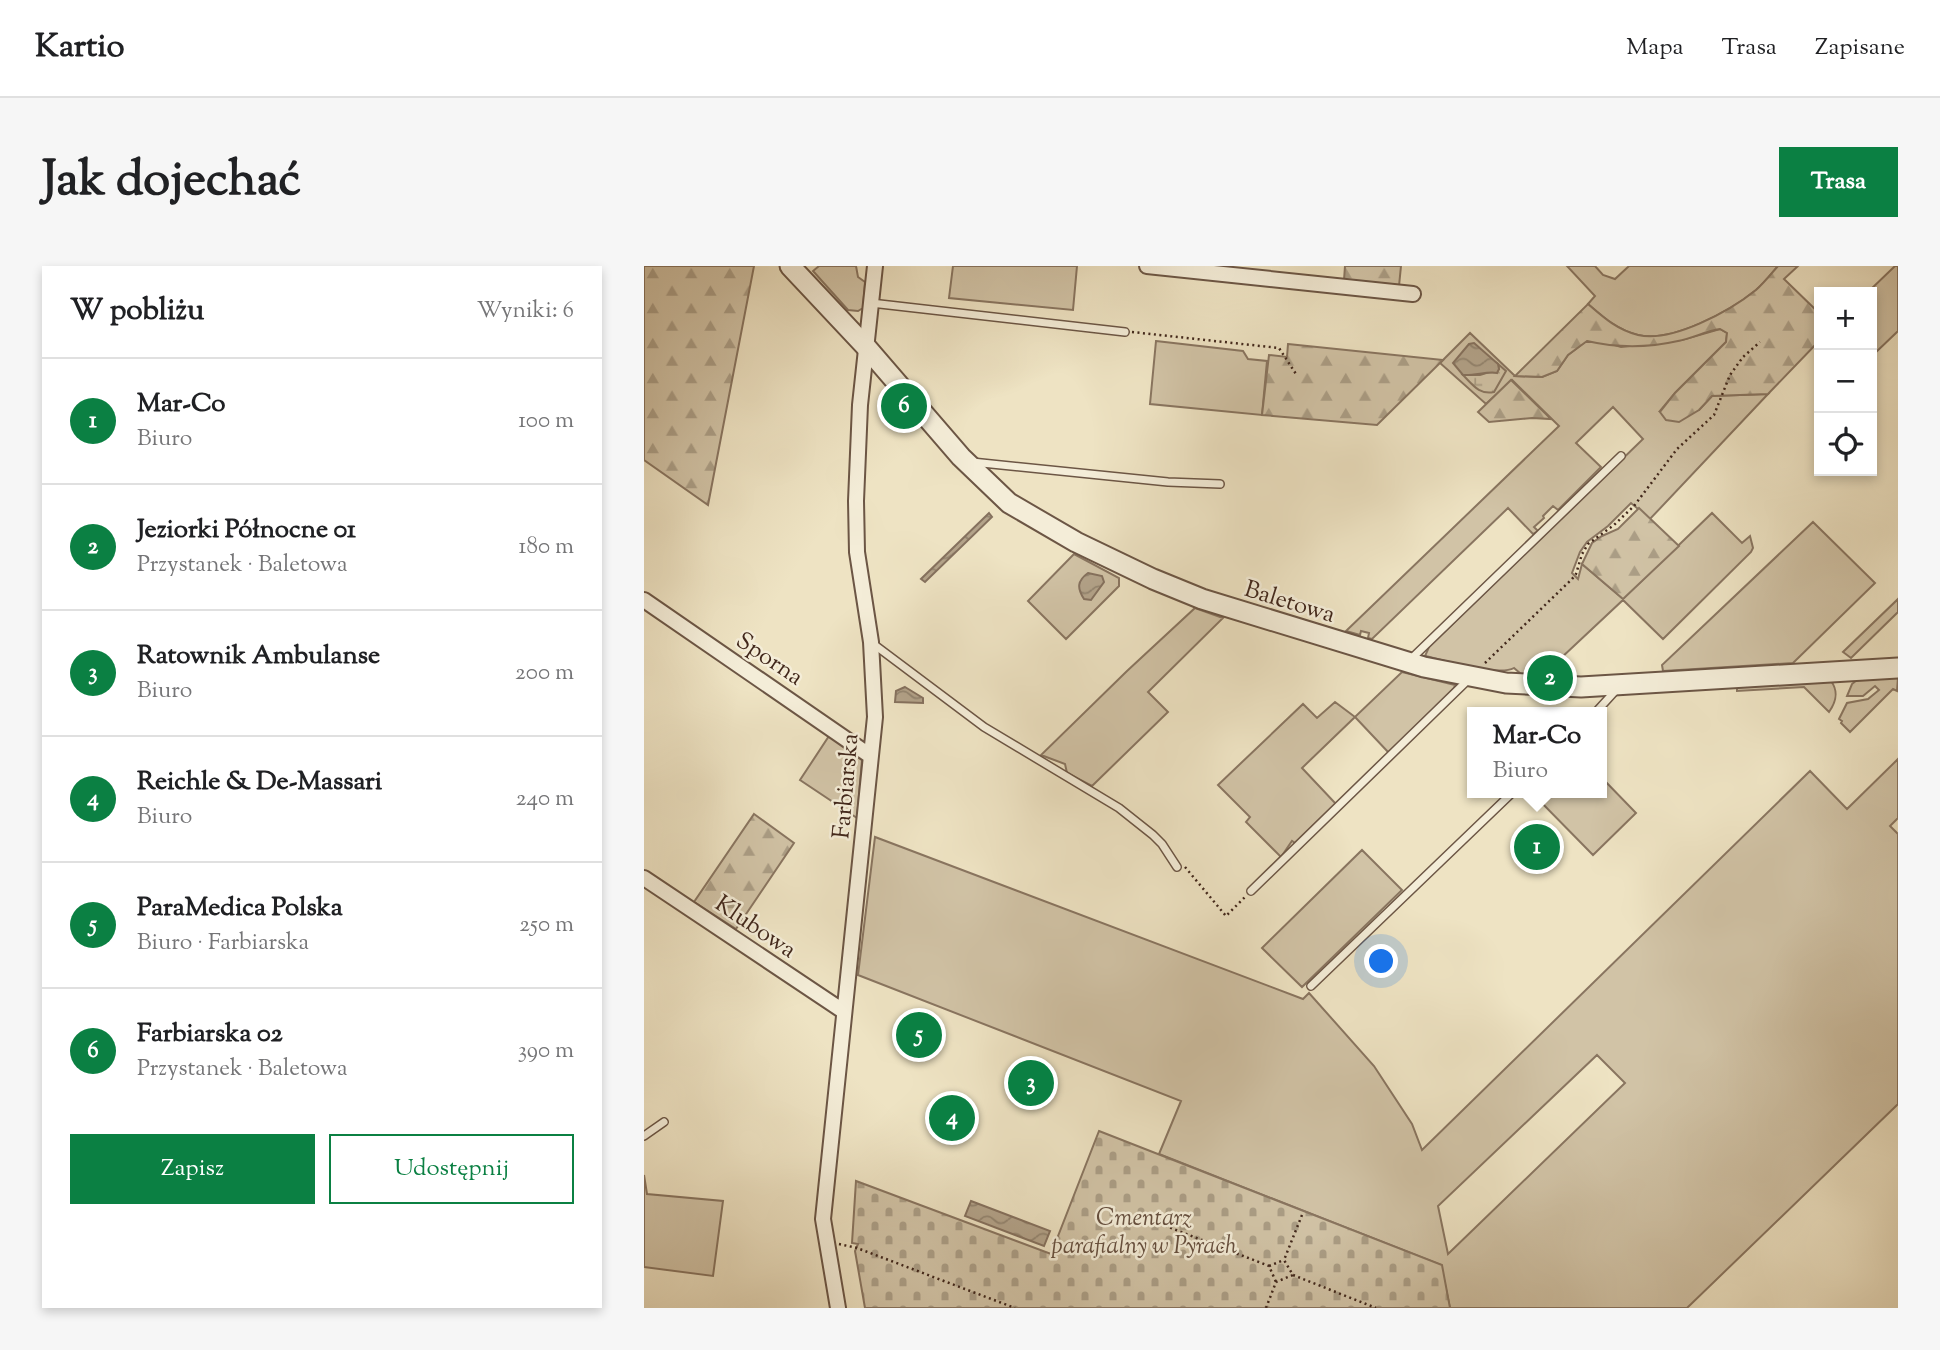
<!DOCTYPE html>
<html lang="pl">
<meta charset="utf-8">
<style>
:root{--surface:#fff;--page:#f6f6f6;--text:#202124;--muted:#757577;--line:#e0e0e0;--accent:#0b8043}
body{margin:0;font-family:"Sorts Mill Goudy",serif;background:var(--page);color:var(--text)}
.controls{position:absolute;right:21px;top:21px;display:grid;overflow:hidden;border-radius:0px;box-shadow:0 4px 10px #0003}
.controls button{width:63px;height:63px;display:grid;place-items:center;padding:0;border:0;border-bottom:2px solid var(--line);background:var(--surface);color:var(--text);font:35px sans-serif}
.you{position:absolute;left:738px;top:696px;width:24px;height:24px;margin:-18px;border:5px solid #fff;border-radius:50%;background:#1a73e8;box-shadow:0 0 0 10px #1a73e833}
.badge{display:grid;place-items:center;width:46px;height:46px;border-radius:50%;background:var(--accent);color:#fff;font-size:23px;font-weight:700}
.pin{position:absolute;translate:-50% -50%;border:4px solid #fff;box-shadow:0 2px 7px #0006}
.popup{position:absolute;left:823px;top:441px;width:140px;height:91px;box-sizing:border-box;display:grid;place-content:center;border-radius:0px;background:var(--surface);filter:drop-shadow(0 2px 5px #0005);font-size:23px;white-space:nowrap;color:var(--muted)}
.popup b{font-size:26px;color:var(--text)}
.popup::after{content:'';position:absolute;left:50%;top:100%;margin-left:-14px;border:14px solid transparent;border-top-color:var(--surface)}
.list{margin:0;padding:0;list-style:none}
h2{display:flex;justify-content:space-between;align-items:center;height:91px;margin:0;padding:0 28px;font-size:30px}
h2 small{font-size:23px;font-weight:400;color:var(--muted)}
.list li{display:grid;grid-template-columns:46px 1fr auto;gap:21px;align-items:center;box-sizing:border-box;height:126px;padding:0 28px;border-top:2px solid var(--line)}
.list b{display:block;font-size:26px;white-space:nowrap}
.list p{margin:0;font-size:23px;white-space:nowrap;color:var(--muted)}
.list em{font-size:23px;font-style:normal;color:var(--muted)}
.actions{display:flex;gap:14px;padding:21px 28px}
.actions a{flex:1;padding:16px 0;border:2px solid var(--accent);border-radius:0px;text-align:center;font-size:24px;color:var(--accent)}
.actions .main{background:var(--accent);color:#fff}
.icon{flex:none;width:38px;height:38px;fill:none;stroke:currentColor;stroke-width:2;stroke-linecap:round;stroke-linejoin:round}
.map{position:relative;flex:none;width:1254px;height:1042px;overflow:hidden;border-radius:0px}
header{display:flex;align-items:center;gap:42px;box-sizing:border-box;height:98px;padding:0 35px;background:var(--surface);border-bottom:2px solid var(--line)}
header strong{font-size:33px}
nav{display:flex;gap:38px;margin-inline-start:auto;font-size:24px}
.intro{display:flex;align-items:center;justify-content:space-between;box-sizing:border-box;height:168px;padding:0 42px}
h1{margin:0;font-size:49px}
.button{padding:18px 32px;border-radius:0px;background:var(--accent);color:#fff;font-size:24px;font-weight:700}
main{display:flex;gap:42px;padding:0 42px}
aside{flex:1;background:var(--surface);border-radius:0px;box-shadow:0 4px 10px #0003}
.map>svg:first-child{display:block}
.grass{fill:#d1c3a6;stroke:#897560;stroke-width:2;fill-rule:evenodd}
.forest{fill:url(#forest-firs);stroke:#897560;stroke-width:2}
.wetland{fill:url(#wetland-marsh);stroke:#897560;stroke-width:2}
.cemetery{fill:url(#cemetery-stones);stroke:#897560;stroke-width:2}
.water{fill:url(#water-waves);stroke:#85715e;stroke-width:2}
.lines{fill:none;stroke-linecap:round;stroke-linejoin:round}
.service-casing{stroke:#6c5645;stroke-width:10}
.minor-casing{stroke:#6c5645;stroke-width:18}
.tertiary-casing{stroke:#6c5645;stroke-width:23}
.path{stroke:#41271b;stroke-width:2.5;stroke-dasharray:2 3.5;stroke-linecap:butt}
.service{stroke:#f4edd8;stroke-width:7}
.minor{stroke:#f4edd8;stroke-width:14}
.tertiary{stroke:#f4edd8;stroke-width:19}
.labels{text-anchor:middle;stroke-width:5;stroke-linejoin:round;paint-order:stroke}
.street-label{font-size:24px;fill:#41271b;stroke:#f4edd8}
.park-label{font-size:24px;font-style:italic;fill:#654e3e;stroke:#f4edd8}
</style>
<header>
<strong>Kartio</strong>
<nav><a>Mapa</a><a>Trasa</a><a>Zapisane</a></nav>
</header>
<div class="intro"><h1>Jak dojechać</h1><a class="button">Trasa</a></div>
<main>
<aside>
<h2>W pobliżu<small>Wyniki: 6</small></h2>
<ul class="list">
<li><span class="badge">1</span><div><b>Mar-Co</b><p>Biuro</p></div><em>100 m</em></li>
<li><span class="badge">2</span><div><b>Jeziorki Północne 01</b><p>Przystanek · Baletowa</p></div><em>180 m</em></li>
<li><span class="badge">3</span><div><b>Ratownik Ambulanse</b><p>Biuro</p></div><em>200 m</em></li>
<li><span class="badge">4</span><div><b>Reichle &amp; De-Massari</b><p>Biuro</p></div><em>240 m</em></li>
<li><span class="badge">5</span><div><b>ParaMedica Polska</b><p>Biuro · Farbiarska</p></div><em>250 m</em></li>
<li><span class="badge">6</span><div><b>Farbiarska 02</b><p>Przystanek · Baletowa</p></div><em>390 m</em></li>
</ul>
<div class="actions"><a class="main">Zapisz</a><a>Udostępnij</a></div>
</aside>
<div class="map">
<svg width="1254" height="1042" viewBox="0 0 1254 1042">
<defs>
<pattern id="forest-firs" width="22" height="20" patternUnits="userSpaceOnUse" patternTransform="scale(1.75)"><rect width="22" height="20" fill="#d1c3a6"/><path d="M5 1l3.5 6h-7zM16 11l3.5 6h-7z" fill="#ab9e86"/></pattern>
<pattern id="wetland-marsh" width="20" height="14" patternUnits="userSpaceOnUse" patternTransform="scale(1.75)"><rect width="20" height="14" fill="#d1c3a6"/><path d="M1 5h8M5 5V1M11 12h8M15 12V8" fill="none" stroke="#ab9e86"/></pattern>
<pattern id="cemetery-stones" width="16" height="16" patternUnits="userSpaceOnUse" patternTransform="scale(1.75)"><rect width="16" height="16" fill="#d1c3a6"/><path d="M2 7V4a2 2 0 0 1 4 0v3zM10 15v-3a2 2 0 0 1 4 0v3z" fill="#ab9e86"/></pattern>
<pattern id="water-waves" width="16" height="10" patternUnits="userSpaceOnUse" patternTransform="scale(1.75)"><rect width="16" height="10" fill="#b3a38a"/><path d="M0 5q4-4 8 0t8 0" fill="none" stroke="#938570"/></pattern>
</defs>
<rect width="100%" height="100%" fill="#eee3c3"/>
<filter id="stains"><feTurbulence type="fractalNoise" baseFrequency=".00286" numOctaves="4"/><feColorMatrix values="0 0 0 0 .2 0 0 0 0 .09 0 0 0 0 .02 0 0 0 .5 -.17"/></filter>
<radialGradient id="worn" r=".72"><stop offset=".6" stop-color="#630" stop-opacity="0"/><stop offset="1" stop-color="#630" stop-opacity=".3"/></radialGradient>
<path class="grass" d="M175,0H212L214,11L221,16L219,42L214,45L204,44L169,5Z
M309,0H433L429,44L305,32Z
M923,0H951L959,9L971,13L985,0H1134C1127,8 1120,17 1112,24C1086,45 1028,77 994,69C973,64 959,51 944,38L951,30Z
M1251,0H1254V65L1228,90V26H1224Z
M1076,63L1083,67L1082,76L1031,127L1016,145L1055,144L1068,130L1124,128L1006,253L987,237L964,260L943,276L936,286L928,307L934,313L938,298L979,333L1068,247L1098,277L1106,270L1109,282L1107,286L1019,373L979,334L900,408H877L870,402C854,411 801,394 781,390L785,381L999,173L969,141L932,177L957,201L914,244L909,240L899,250L900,252L890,261L894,265L889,268L864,242L728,373L724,372L725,367L717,365L716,369L702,365L915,160L868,114L842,138L796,97L826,67L871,110L898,111L913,105L924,89L941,76H961L977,81L1038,74Z
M512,75L599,85L604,93L623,95L618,149L506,138Z
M1169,256L1231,317L1149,397L1019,405L1018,399Z
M430,288L475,312V320L422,373L384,335Z
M1254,333V346L1207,392L1199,386Z
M551,342L579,352L504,426L524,446L448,520L423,507L421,498L397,489L483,405Z
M758,406L811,419L810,422L745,487L711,451L658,502L692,538L651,577L648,575L637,591L602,556L606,551L574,519L659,438L673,452L691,436L711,451Z
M1254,411L1253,425L1249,423L1206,466L1197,457L1198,455L1195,453L1203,437L1224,433L1235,424L1231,420L1219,430H1203L1208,418L1213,414Z
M1187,415C1195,426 1192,436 1185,446L1160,421L1093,425V421Z
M185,470L218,494L213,552L156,514Z
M1254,493V552L1246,560L1254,568V838L1043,1042H806L797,999L515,888L537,835L214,709L231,571L659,733L665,727L730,800L768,858L778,884L1166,505L1203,543ZM953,789L981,817L804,988L794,940Z
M958,512L992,547L949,589L888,527H958Z
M718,584L758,624L658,721L618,682Z
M0,909L3,928L79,935L69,1010L0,1001Z"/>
<path class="forest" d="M0,0H110L64,239L0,194Z
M701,0H757L755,20L700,14Z
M1134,0H1154L1140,13L1175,47V75L1124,128L1068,130L1055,144L1035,156L1022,154L1016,146L1031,127L1082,76L1083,67L1076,63C1062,65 1049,72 1034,75C1003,82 973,82 943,75L924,89L913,105L898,111L871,110L944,38C959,51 973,64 994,69C1028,77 1086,45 1112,24C1120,17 1127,8 1134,0Z
M644,78L799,94L733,159L618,149L625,89L643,91Z
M867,114L907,153L888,152L845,156L834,146Z
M995,242L1035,280L979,333L938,298L948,277L958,270L974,263Z
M110,548L150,577L92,663L50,636Z"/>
<path class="wetland" d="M854,98L862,105L850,126C835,129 829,119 819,109H836L855,103Z"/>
<path class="cemetery" d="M455,865L798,999L806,1042H221L211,985L214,978L208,977L212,915L407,988Z"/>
<path class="water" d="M830,77L854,98L855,103L853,107C843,105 831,110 819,109L809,97L825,78Z
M345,247L348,251L281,316L277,313Z
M444,307L458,310L460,316L447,334L440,333C433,322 433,315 444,307Z
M261,421L279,432V437L251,436L252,425Z
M327,935L406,965L400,980L321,950Z"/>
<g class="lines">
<defs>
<path id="service" d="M227,37L481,66
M328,196L524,216L576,218
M228,377L340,461L475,542L509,569L518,578L533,601
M767,393L977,190
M952,446L973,423
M607,625L826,412
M667,720L868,527
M0,870L20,856"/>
<path id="minor" d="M503,0L769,28
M0,334L225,489
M0,612L199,745
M194,1042L179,953L231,451L227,376L213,286L212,235L216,139L231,0"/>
<path id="tertiary" d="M146,0L223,82L317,191L365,237L432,276L509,313L558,333L780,401L862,417L937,421L1254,402"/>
</defs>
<use href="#service" class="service-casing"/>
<use href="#minor" class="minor-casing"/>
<use href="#tertiary" class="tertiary-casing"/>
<path class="path" d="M488,66L635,82L652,108
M841,397L928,313L932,308L938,288L944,278L970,259L990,240L1033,183L1070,149L1086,109L1099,91L1116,76
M541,601L582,650L602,630
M473,948L509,955L625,1000L632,1016
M658,949L640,994L649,1009L732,1042
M195,978L213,982L371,1042
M625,1000L640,994
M622,1042L632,1016L649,1009"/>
<use href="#service" class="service"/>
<use href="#minor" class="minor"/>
<use href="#tertiary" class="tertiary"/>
</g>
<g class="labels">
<g class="street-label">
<text transform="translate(646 335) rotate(17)" y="8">Baletowa</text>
<text transform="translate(126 392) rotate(34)" y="8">Sporna</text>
<text transform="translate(201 520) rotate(-85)" y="8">Farbiarska</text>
<text transform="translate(112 660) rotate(34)" y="8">Klubowa</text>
</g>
<g class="park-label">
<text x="500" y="959">Cmentarz<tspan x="500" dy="28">parafialny w Pyrach</tspan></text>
</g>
</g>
<rect width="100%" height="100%" filter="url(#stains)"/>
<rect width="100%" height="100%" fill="url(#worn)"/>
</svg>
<div class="controls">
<button>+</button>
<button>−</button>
<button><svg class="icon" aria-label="locate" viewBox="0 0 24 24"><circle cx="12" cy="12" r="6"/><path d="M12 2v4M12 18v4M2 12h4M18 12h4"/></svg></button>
</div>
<div class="you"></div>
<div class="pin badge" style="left:893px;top:581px">1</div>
<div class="popup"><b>Mar-Co</b>Biuro</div>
<div class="pin badge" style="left:906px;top:412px">2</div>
<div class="pin badge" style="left:387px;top:817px">3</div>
<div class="pin badge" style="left:308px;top:852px">4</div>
<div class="pin badge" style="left:275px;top:769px">5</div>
<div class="pin badge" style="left:260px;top:140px">6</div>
</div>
</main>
